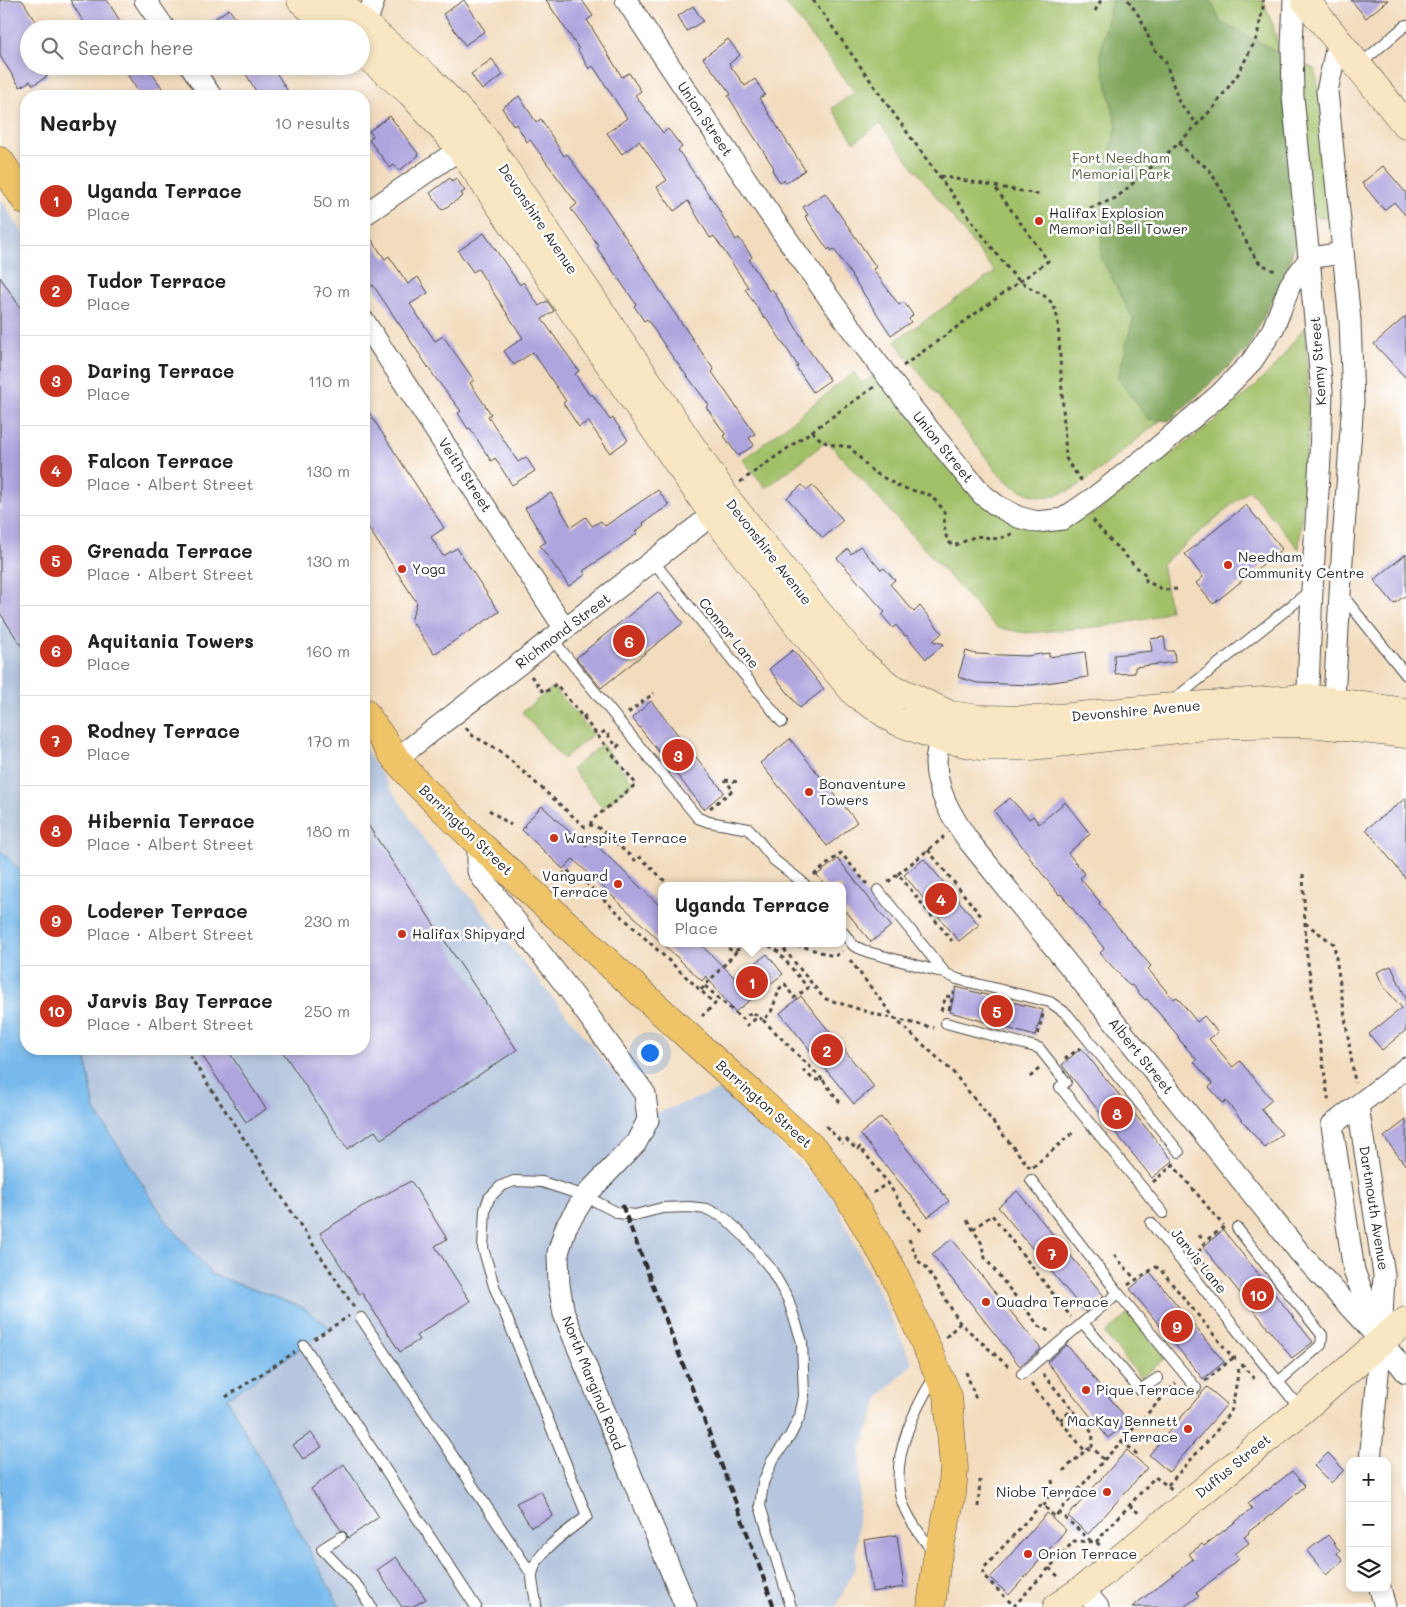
<!DOCTYPE html>
<meta charset="utf-8">
<style>
:root{--surface:#fff;--page:#f6f6f6;--text:#222;--muted:#767676;--line:#e0e0e0;--accent:#c8321e}
body{margin:0;font-family:Mali,sans-serif;background:var(--page);color:var(--text)}
.controls{position:absolute;right:15px;bottom:15px;display:grid;overflow:hidden;border-radius:10px;box-shadow:0 2px 8px #0003}
.controls button{width:45px;height:45px;display:grid;place-items:center;padding:0;border:0;border-bottom:1px solid var(--line);background:var(--surface);color:var(--text);font:25px sans-serif}
.you{position:absolute;left:649px;top:1052px;width:18px;height:18px;margin:-12px;border:4px solid #fff;border-radius:50%;background:#1a73e8;box-shadow:0 0 0 8px #1a73e833}
.badge{display:grid;place-items:center;width:32px;height:32px;border-radius:50%;background:var(--accent);color:#fff;font-size:16px;font-weight:700}
.pin{position:absolute;translate:-50% -50%;border:2px solid #fff;box-shadow:0 1px 5px #0006}
.popup{position:absolute;left:658px;top:882px;width:188px;height:65px;box-sizing:border-box;display:grid;place-content:center;border-radius:10px;background:var(--surface);filter:drop-shadow(0 1px 4px #0005);font-size:16px;white-space:nowrap;color:var(--muted)}
.popup b{font-size:19px;color:var(--text)}
.popup::after{content:'';position:absolute;left:50%;top:100%;margin-left:-10px;border:10px solid transparent;border-top-color:var(--surface)}
.list{margin:0;padding:0;list-style:none}
h2{display:flex;justify-content:space-between;align-items:center;height:65px;margin:0;padding:0 20px;font-size:21px}
h2 small{font-size:16px;font-weight:400;color:var(--muted)}
.list li{display:grid;grid-template-columns:32px 1fr auto;gap:15px;align-items:center;box-sizing:border-box;height:90px;padding:0 20px;border-top:1px solid var(--line)}
.list b{display:block;font-size:19px;white-space:nowrap}
.list p{margin:0;font-size:16px;white-space:nowrap;color:var(--muted)}
.list em{font-size:16px;font-style:normal;color:var(--muted)}
.icon{flex:none;width:28px;height:28px;fill:none;stroke:currentColor;stroke-width:2;stroke-linecap:round;stroke-linejoin:round}
.map{position:relative;flex:none;width:1406px;height:1607px;overflow:hidden}
.search{position:absolute;background:var(--surface);box-shadow:0 2px 8px #0003;left:20px;top:20px;width:350px;height:55px;display:flex;align-items:center;gap:12px;box-sizing:border-box;padding:0 18px;border-radius:28px;color:var(--muted);font-size:19px}
.panel{position:absolute;background:var(--surface);box-shadow:0 2px 8px #0003;left:20px;top:90px;width:350px;height:965px;border-radius:20px}
.map>svg:first-child{display:block}
.industrial{fill:#b6c6de}
.green{fill:#a1c068;stroke:#66764a}
.forest{fill:#80a65c;stroke:#566844}
.water{fill:#77b9ec;stroke:#51728c}
.building{fill:#aea5de}
.lines{fill:none;stroke-linecap:round;stroke-linejoin:round}
.lane-casing{stroke:#494641;stroke-width:12}
.street-casing{stroke:#494641;stroke-width:23}
.secondary-casing{stroke:#494641;stroke-width:29}
.primary-casing{stroke:#494641;stroke-width:29}
.path{stroke:#494641;stroke-width:3;stroke-dasharray:4 4;stroke-linecap:butt}
.lane{stroke:#fff;stroke-width:10}
.street{stroke:#fff;stroke-width:21}
.secondary{stroke:#f9e7c3;stroke-width:28}
.primary{stroke:#efc469;stroke-width:28}
.rail{stroke:#2b2b2b;stroke-width:4;stroke-dasharray:8 4;stroke-linecap:butt}
.poi-dot{fill:#c8321e;stroke:#fff;stroke-width:2}
.labels{text-anchor:middle;stroke-width:5;stroke-linejoin:round;paint-order:stroke}
.street-label{font-size:14px;fill:#2b2b2b;stroke:#fff}
.park-label{font-size:14px;fill:#545f40;stroke:#fff}
.poi-label{font-size:14px;fill:#2b2b2b;stroke:#fff;text-anchor:start}
</style>
<div class="map">
<svg width="1406" height="1607" viewBox="0 0 1406 1607">
<rect width="100%" height="100%" fill="#fff"/>
<filter id="ink" filterUnits="userSpaceOnUse"><feTurbulence type="fractalNoise" baseFrequency=".02" numOctaves="2"/><feDisplacementMap in="SourceGraphic" scale="10" xChannelSelector="R" yChannelSelector="G"/><feConvolveMatrix kernelMatrix="1 2 1 2 8 2 1 2 1" color-interpolation-filters="sRGB"/></filter>
<filter id="wash" filterUnits="userSpaceOnUse"><feTurbulence type="fractalNoise" baseFrequency=".0096" numOctaves="4" result="noise"/><feDisplacementMap in="SourceGraphic" scale="20" xChannelSelector="R" yChannelSelector="G"/><feGaussianBlur stdDeviation="1.12" result="paint"/><feColorMatrix in="noise" values="0 0 0 0 0 0 0 0 0 0 0 0 0 0 0 0 0 1.4 0 .05"/><feComposite in="paint" operator="in"/></filter>
<g filter="url(#wash)">
<rect width="100%" height="100%" fill="#f3dcbe"/>
<path class="industrial" d="M0,198L26,238V876L0,850Z
M364,747L427,844L638,1102L637,1120L722,1089L830,1193L913,1363L879,1398L861,1451L856,1566L836,1607H340L226,1397L330,1328L302,1307L211,1274L164,1218L95,1110L84,1049H364Z"/>
<path class="green" d="M783,0H1263L1273,25L1277,42L1290,211L1279,280L1274,295L1256,329L1220,372L1086,481C1053,502 1029,503 999,474L895,341L995,272L880,124L854,142L832,108L855,92Z
M1308,66L1314,69L1317,79L1332,202L1330,213L1324,218H1317L1313,213L1300,89L1302,73Z
M1305,326L1309,417L1299,549L1249,490L1162,564L1170,610L1152,618L1106,626L1027,633L998,628L986,617L827,441L766,488L743,460L854,372L862,383L876,373L980,499L1077,522L1101,509L1218,418L1253,388L1278,363Z
M553,687L593,734L563,759L522,712Z
M602,744L633,783L603,808L572,769Z
M1129,1313L1166,1358L1141,1378L1105,1334Z"/>
<path class="forest" d="M1112,0H1211L1220,22L1284,55L1297,235L1289,265L1247,350L1169,421L1148,419L1118,378L1133,319L1101,257L1103,175L1117,127L1100,55Z"/>
<path class="water" d="M0,850L26,876V1049H84L95,1110L164,1218L211,1274L302,1307L331,1328L227,1398L340,1607H0Z"/>
<g id="blocks">
<path class="building" d="M0,0H22L41,29H29V66H53L45,71L48,76L33,85L30,81L20,87L0,56Z
M70,0H107L125,29H88Z
M464,0L485,31L465,45L443,14Z
M546,0H582L593,16L587,20L622,77L629,73L641,91L635,95L663,133L668,129L682,147L678,150L716,205L736,240L739,238L752,257L749,260L769,291L772,289L803,339L802,340L830,380L813,392L796,367L798,366L766,317L764,318L745,289L748,287L714,236L710,238L688,201L674,211L657,187L667,180L639,141L622,154L607,133L627,118L593,66L589,69L578,50L579,49Z
M1351,0H1388L1366,18Z
M693,6L703,21L687,31L678,16Z
M229,9L243,29H199Z
M728,39L740,55L729,64L745,86L755,79L765,95L759,98L805,170L786,183L784,180L780,182L772,170L774,168L728,96L731,94L703,58Z
M492,59L503,75L482,90L471,74Z
M122,66H147L162,88L150,96H141Z
M241,66H272L291,96H259Z
M519,96L536,122L541,119L564,156L567,154L606,208L650,274L669,305L714,370L712,372L755,434L749,438L754,445L738,456L724,436L726,435L706,407L709,405L669,352L647,319L644,321L634,306L636,304L597,248L599,246L571,209L577,204L530,140L527,142L516,124L514,126L502,108Z
M390,116L419,155L399,171L394,165L390,168L369,140L373,136L369,131Z
M1383,166L1406,193V216L1394,202L1384,210L1362,183Z
M450,178L452,181L456,178L465,191L461,193L463,196L442,210L430,193Z
M825,193L876,267L873,269L899,305L904,302L913,315L909,319L911,322L891,335L834,249L832,251L830,248L828,250L805,216L808,215L803,207Z
M364,229L385,259L389,256L408,284L418,277L428,293L410,304L435,341L443,336L474,380L470,383L491,414L488,416L518,462L526,457L535,471L512,485L495,458L491,461L470,428L468,429L458,413L461,411L434,376L373,285L364,291Z
M484,233L520,285L523,282L539,306L547,301L554,311L542,319L579,371L575,374L590,396L592,394L610,420L613,418L628,440L610,453L588,421L579,427L563,403L566,401L533,352L514,365L504,351L523,338L478,269L473,272L458,251Z
M0,277L26,316V653L0,613Z
M1406,316V378L1374,344Z
M364,405L444,528L431,537L443,556L457,548L499,612L434,654L411,620L417,603L364,521Z
M802,485L807,490L813,486L843,520L823,538L787,498Z
M658,490L669,505L643,523L644,525L635,532L637,534L583,571L586,574L569,586L540,546L546,542L525,508L551,493L571,527L586,517L592,526L601,521L605,526Z
M1246,505L1282,549L1213,604L1196,583L1203,577L1185,554Z
M860,546L881,570L884,568L895,580L890,584L914,612L920,606L942,633L933,641L944,644L926,659L906,635L905,636L896,625L893,628L882,615L885,612L837,558L848,549L851,554Z
M1406,554V595L1394,604L1374,580Z
M658,592L683,623L601,688L576,658Z
M1164,637L1166,651H1174L1175,662L1135,667V673L1115,674L1114,655L1152,651L1150,639Z
M793,650L824,689L800,708L769,669Z
M966,651L976,654L1027,656L1049,653V657L1085,652L1088,677L1032,685L977,683L958,677Z
M651,701L724,792L704,809L632,718Z
M790,739L857,822L827,846L760,763Z
M1010,798L1029,819L1033,816L1039,824L1065,802L1090,834L1068,853L1085,874L1080,878L1100,902L1099,904L1151,966L1148,969L1173,999L1177,997L1197,1022L1204,1016L1218,1032L1209,1039L1233,1067L1240,1061L1272,1100L1261,1109L1282,1134L1265,1148L1226,1101L1223,1103L1209,1087L1213,1084L1194,1062L1197,1060L1178,1038L1179,1037L1147,999L1145,1000L1132,985L1130,986L1100,953L1104,949L1103,947L1061,894L1059,895L1048,881L1029,857L1030,856L994,811Z
M1406,798V879L1366,829Z
M542,806L586,847L592,841L662,908V943L573,859L563,869L522,830L525,826L524,825Z
M364,819L517,1050L381,1139L375,1131L347,1149L281,1049H364Z
M838,859L891,926L871,942L842,906V886H826L817,875Z
M924,859L979,925L959,941L904,875Z
M662,943H699L736,979L767,954L783,974L735,1012L706,976L702,981Z
M1391,966L1406,998V1030L1382,1050L1369,1034L1402,1008L1383,986L1377,972Z
M956,987L1043,1010L1035,1036L950,1012Z
M801,996L874,1087L854,1104L780,1013Z
M1081,1048L1173,1161L1152,1178L1062,1065Z
M198,1049H227L266,1109L246,1122Z
M881,1117L949,1201L928,1217L860,1134Z
M1406,1120V1166L1384,1137Z
M411,1181L447,1239L435,1246L470,1301L416,1336L419,1340L400,1352L362,1293L359,1294L320,1233L361,1207Z
M1017,1191L1104,1296L1085,1312L998,1207Z
M1223,1230L1313,1342L1292,1358L1203,1247Z
M952,1239L1041,1349L1020,1366L932,1254Z
M1150,1272L1224,1362L1203,1379L1130,1289Z
M1067,1345L1129,1422L1108,1438L1047,1362Z
M1207,1387L1227,1404L1169,1472L1149,1455Z
M311,1433L322,1447L303,1459L293,1445Z
M1127,1450L1147,1468L1088,1534L1068,1516Z
M1328,1453L1344,1470L1331,1483L1314,1466Z
M344,1464L379,1517L348,1538L346,1533L341,1530L311,1489Z
M1292,1471L1305,1486L1280,1508L1248,1532L1249,1533L1244,1537L1249,1543L1234,1554L1239,1559L1196,1593L1199,1596L1184,1607H1132L1193,1559L1189,1554L1202,1544L1204,1546L1252,1509L1248,1503L1266,1490L1267,1491Z
M541,1491L553,1516L531,1527L516,1503Z
M1047,1513L1066,1530L1009,1595L990,1578Z
M897,1535L904,1587L872,1592L864,1540Z
M1328,1535L1340,1551L1337,1553L1343,1561L1326,1575L1307,1551Z
M396,1557L426,1599L412,1607H402L377,1570Z"/>
</g>
</g>
<g filter="url(#ink)">
<use href="#blocks" fill-opacity="0" stroke="#494641" stroke-width="1"/>
<g class="lines">
<defs>
<path id="lane" d="M1359,65L1406,25
M653,561L782,722
M1343,596L1406,675
M552,639L698,818L709,822L749,829L774,860L801,881L806,886
M1172,701L1311,590
M878,890L945,973
M842,931L854,946L868,952L945,973L957,979L1050,1002L1067,1014L1179,1152
M946,1023L1039,1048L1066,1082L1060,1087L1163,1213
M1031,1180L1118,1293L1196,1388
M1151,1223L1301,1410
M1237,1228L1322,1335L1321,1345L1278,1382
M361,1318L532,1575
M1083,1323L1140,1390L1158,1378
M304,1346L476,1607
M1022,1374L1118,1293
M341,1537L322,1549L361,1590L371,1607
M934,1554C925,1540 912,1525 905,1509C886,1466 912,1413 935,1376
M536,1607C536,1597 532,1586 532,1576C534,1552 570,1530 587,1516L494,1286L483,1248L485,1210L489,1198L501,1186L514,1181L542,1182L585,1196L618,1213L635,1215L662,1208L689,1207L707,1209L725,1218L744,1236L771,1269L788,1299L802,1342L804,1396L800,1416L790,1436L772,1461L763,1483L760,1506L791,1607"/>
<path id="street" d="M145,0L165,29
M626,0C738,169 850,339 982,494L996,505L1018,517L1037,522L1063,519L1095,497L1155,450L1219,395L1252,361L1273,329L1290,285L1310,258L1342,253
M1294,0L1292,45L1293,96L1322,391L1320,458L1312,589L1307,713
M361,31L365,26L374,0
M191,66L211,96
M364,215L473,140
M364,321L565,629
M1333,715L1343,543L1353,401L1350,321L1327,91L1338,41
M946,724C942,736 936,750 936,762C936,791 952,817 968,840L1300,1253L1381,1341L1406,1372
M396,759L725,505
M478,843V871L483,879L574,996L645,1094L648,1120L636,1143L585,1196L566,1227L558,1253L559,1285L564,1314L686,1607
M1358,1106L1384,1275L1381,1341L1370,1461
M1376,1328L1354,1271L1332,1125L1406,1068
M1380,1588L1385,1607
M1083,1589L1098,1607"/>
<path id="secondary" d="M301,0L334,29
M335,0L429,79L481,134L729,502L793,582L857,660L890,687L950,715L980,719L1038,720L1162,708L1308,698L1406,712
M1305,0L1406,125
M361,51L411,93L461,149L713,514L801,629L856,694L896,721L941,738L981,746H1031L1212,725L1284,723L1320,724L1406,734
M1057,1607L1083,1589L1301,1411L1381,1341L1406,1321"/>
<path id="primary" d="M0,161L26,201
M364,712L396,759L417,783L478,843L712,1058L817,1152L846,1192L893,1271L948,1396L954,1469L952,1494L937,1559L931,1607"/>
</defs>
<use href="#lane" class="lane-casing"/>
<use href="#street" class="street-casing"/>
<use href="#secondary" class="secondary-casing"/>
<use href="#primary" class="primary-casing"/>
<path class="path" d="M813,0C875,86 935,174 1000,258C1006,266 1012,275 1020,281C1040,296 1055,294 1058,323L1066,458L1069,464L1084,484
M1128,0L1141,19L1153,48L1165,60L1179,102L1197,124
M1095,11L1101,0
M1179,143L1193,158L1209,169L1223,193L1236,223L1257,261L1272,270H1278
M940,176L1042,195
M1090,208L1116,198L1179,143L1214,107L1238,74L1257,37L1264,2L1263,0
M903,366L1048,261L994,186
M812,431C826,447 830,444 850,447L872,471L900,487L930,495L944,510C945,522 942,540 954,546L976,536L998,539L1012,534
M740,482L874,387
M1093,520L1113,544L1120,549L1133,564L1146,575V581L1164,590L1177,589
M531,676L544,693L556,684L598,736
M628,713L654,693
M583,718L588,713
M466,728L473,736L499,750L585,827L591,825L599,828L636,861L640,857L670,886
M725,780L739,782
M710,808L733,790L725,780
M489,810L511,825
M591,825V821L636,784L598,736L605,731L617,747L620,744
M928,850L981,916
M898,874L943,838L942,836
M1303,874L1306,949L1329,1104
M562,875L567,870L577,880L581,878L715,1004L702,1016
M814,875L841,853L867,884
M888,882L898,874L952,941
M1305,923L1334,944L1355,1083
M722,943C733,954 736,952 747,943
M779,943L822,996L826,999L878,1015L934,1028
M781,945L783,944L801,946L833,956L837,955L842,951
M850,960L895,1019L952,1071L1030,1168
M705,986L742,1019L752,1012L758,1016
M701,990L737,951
M949,1010L954,992
M941,1011L946,996L952,997
M763,1020L823,1080
M746,1026L758,1017L763,1020L771,1012L780,988L785,984L794,998L808,988L775,948L758,943
M1038,1034L1043,1014
M185,1049L354,1307
M1065,1059L1080,1048
M803,1070L814,1080H823L841,1104
M1030,1077L1040,1068
M826,1126L843,1144
M846,1139L857,1150L860,1147L888,1183L908,1216L921,1231
M1174,1163L1173,1165L1222,1224L1224,1225
M1033,1167L1075,1131
M1153,1182L1173,1165
M873,1193L888,1183
M967,1220L981,1242L985,1258L1039,1326L1052,1333
M973,1229L992,1215L1071,1317
M1199,1235L1205,1243
M909,1239L918,1261L926,1267L960,1323L1010,1368
M1114,1255L1135,1279
M1128,1285L1156,1267L1160,1269L1233,1358H1237
M1223,1291L1224,1287L1199,1258C1197,1244 1214,1235 1224,1227
M946,1337L960,1323
M314,1339L349,1316
M966,1372L976,1399
M1043,1374L1093,1434L1092,1447L1104,1460
M1205,1381L1233,1358
M1031,1384L1085,1451L1092,1447
M226,1397L295,1352
M1060,1420L1073,1409
M1122,1441L1139,1456
M1063,1471L1085,1451
M1168,1485L1214,1434L1232,1409L1239,1368L1243,1365L1255,1380
M1129,1505L1140,1514
M1044,1506L1053,1486L1052,1480
M978,1507L980,1480
M1059,1512L1055,1517L1044,1506H1040L983,1569V1575L1014,1606L1074,1541L1096,1542L1101,1546
M1091,1541L1059,1512L1104,1460L1176,1383
M1096,1542L1155,1477L1172,1489
M1049,1568L1059,1577"/>
<use href="#lane" class="lane"/>
<use href="#street" class="street"/>
<use href="#secondary" class="secondary"/>
<use href="#primary" class="primary"/>
<path class="rail" d="M622,1205L739,1511L774,1607"/>
</g>
</g>
<g class="poi-dot">
<circle cx="1039" cy="221" r="5"/>
<circle cx="1228" cy="565" r="5"/>
<circle cx="402" cy="569" r="5"/>
<circle cx="809" cy="792" r="5"/>
<circle cx="554" cy="838" r="5"/>
<circle cx="618" cy="884" r="5"/>
<circle cx="402" cy="934" r="5"/>
<circle cx="986" cy="1302" r="5"/>
<circle cx="1086" cy="1390" r="5"/>
<circle cx="1188" cy="1429" r="5"/>
<circle cx="1107" cy="1492" r="5"/>
<circle cx="1028" cy="1554" r="5"/>
</g>
<g class="labels">
<g class="street-label">
<text transform="translate(705 119) rotate(56)" y="5">Union Street</text>
<text transform="translate(538 219) rotate(56)" y="5">Devonshire Avenue</text>
<text transform="translate(1318 361) rotate(-94)" y="5">Kenny Street</text>
<text transform="translate(943 447) rotate(51)" y="5">Union Street</text>
<text transform="translate(465 475) rotate(57)" y="5">Veith Street</text>
<text transform="translate(769 552) rotate(52)" y="5">Devonshire Avenue</text>
<text transform="translate(563 631) rotate(-37)" y="5">Richmond Street</text>
<text transform="translate(729 633) rotate(51)" y="5">Connor Lane</text>
<text transform="translate(1136 711) rotate(-5)" y="5">Devonshire Avenue</text>
<text transform="translate(466 830) rotate(44)" y="5">Barrington Street</text>
<text transform="translate(1141 1056) rotate(51)" y="5">Albert Street</text>
<text transform="translate(764 1104) rotate(42)" y="5">Barrington Street</text>
<text transform="translate(1374 1208) rotate(81)" y="5">Dartmouth Avenue</text>
<text transform="translate(1199 1261) rotate(51)" y="5">Jarvis Lane</text>
<text transform="translate(593 1383) rotate(68)" y="5">North Marginal Road</text>
<text transform="translate(1233 1466) rotate(-39)" y="5">Duffus Street</text>
</g>
<g class="park-label">
<text x="1121" y="163">Fort Needham<tspan x="1121" dy="16">Memorial Park</tspan></text>
</g>
<g class="poi-label">
<text x="1049" y="218">Halifax Explosion<tspan x="1049" dy="16">Memorial Bell Tower</tspan></text>
<text x="1238" y="562">Needham<tspan x="1238" dy="16">Community Centre</tspan></text>
<text x="412" y="574">Yoga</text>
<text x="819" y="789">Bonaventure<tspan x="819" dy="16">Towers</tspan></text>
<text x="564" y="843">Warspite Terrace</text>
<text x="608" y="881" text-anchor="end">Vanguard<tspan x="608" dy="16">Terrace</tspan></text>
<text x="412" y="939">Halifax Shipyard</text>
<text x="996" y="1307">Quadra Terrace</text>
<text x="1096" y="1395">Pique Terrace</text>
<text x="1178" y="1426" text-anchor="end">MacKay Bennett<tspan x="1178" dy="16">Terrace</tspan></text>
<text x="1097" y="1497" text-anchor="end">Niobe Terrace</text>
<text x="1038" y="1559">Orion Terrace</text>
</g>
</g>
</svg>
<div class="controls">
<button>+</button>
<button>−</button>
<button><svg class="icon" aria-label="layers" viewBox="0 0 24 24"><path d="M12 4l9 5-9 5-9-5zM3 14l9 5 9-5"/></svg></button>
</div>
<div class="you"></div>
<div class="pin badge" style="left:752px;top:982px">1</div>
<div class="popup"><b>Uganda Terrace</b>Place</div>
<div class="pin badge" style="left:827px;top:1050px">2</div>
<div class="pin badge" style="left:678px;top:755px">3</div>
<div class="pin badge" style="left:941px;top:899px">4</div>
<div class="pin badge" style="left:997px;top:1011px">5</div>
<div class="pin badge" style="left:629px;top:641px">6</div>
<div class="pin badge" style="left:1052px;top:1253px">7</div>
<div class="pin badge" style="left:1117px;top:1113px">8</div>
<div class="pin badge" style="left:1177px;top:1326px">9</div>
<div class="pin badge" style="left:1258px;top:1294px">10</div>
<div class="search"><svg class="icon" aria-label="search" viewBox="0 0 24 24"><circle cx="10" cy="10" r="6"/><path d="M15 15l6 6"/></svg>Search here</div>
<section class="panel">
<h2>Nearby<small>10 results</small></h2>
<ul class="list">
<li><span class="badge">1</span><div><b>Uganda Terrace</b><p>Place</p></div><em>50 m</em></li>
<li><span class="badge">2</span><div><b>Tudor Terrace</b><p>Place</p></div><em>70 m</em></li>
<li><span class="badge">3</span><div><b>Daring Terrace</b><p>Place</p></div><em>110 m</em></li>
<li><span class="badge">4</span><div><b>Falcon Terrace</b><p>Place · Albert Street</p></div><em>130 m</em></li>
<li><span class="badge">5</span><div><b>Grenada Terrace</b><p>Place · Albert Street</p></div><em>130 m</em></li>
<li><span class="badge">6</span><div><b>Aquitania Towers</b><p>Place</p></div><em>160 m</em></li>
<li><span class="badge">7</span><div><b>Rodney Terrace</b><p>Place</p></div><em>170 m</em></li>
<li><span class="badge">8</span><div><b>Hibernia Terrace</b><p>Place · Albert Street</p></div><em>180 m</em></li>
<li><span class="badge">9</span><div><b>Loderer Terrace</b><p>Place · Albert Street</p></div><em>230 m</em></li>
<li><span class="badge">10</span><div><b>Jarvis Bay Terrace</b><p>Place · Albert Street</p></div><em>250 m</em></li>
</ul>
</section>
</div>
